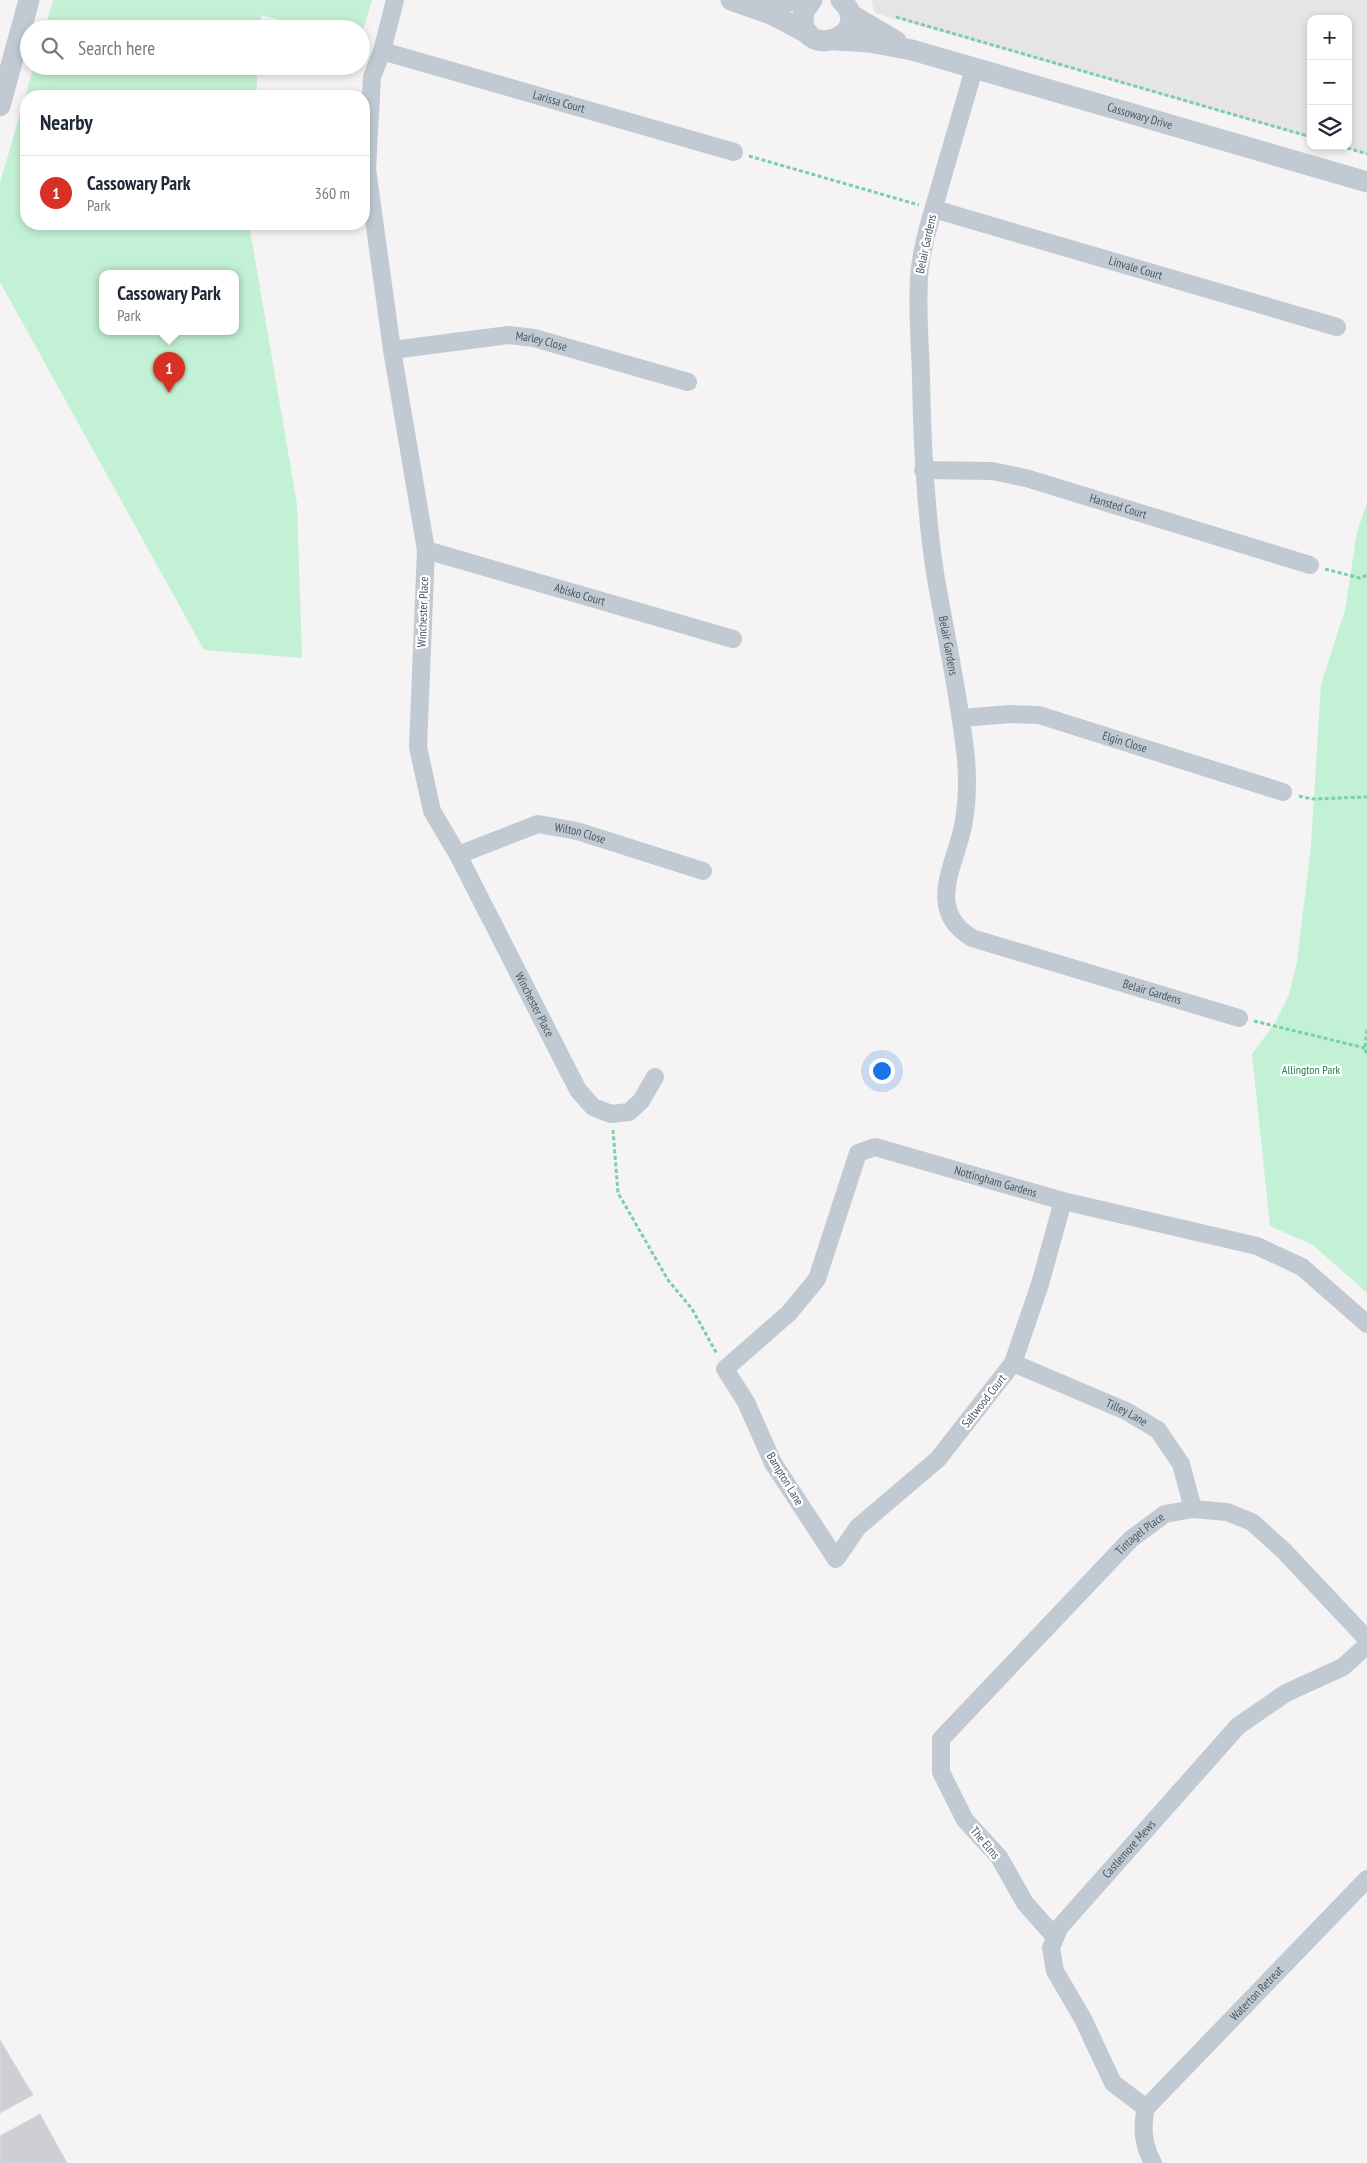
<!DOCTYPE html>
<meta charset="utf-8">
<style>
:root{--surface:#fff;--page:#f6f6f7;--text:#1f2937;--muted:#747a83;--line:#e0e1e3;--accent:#d93025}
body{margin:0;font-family:"PT Sans Narrow",sans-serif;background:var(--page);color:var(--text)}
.controls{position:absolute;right:15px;top:15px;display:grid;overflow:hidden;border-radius:10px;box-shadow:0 2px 8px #0003}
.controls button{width:45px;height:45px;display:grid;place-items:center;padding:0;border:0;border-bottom:1px solid var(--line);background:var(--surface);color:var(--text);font:25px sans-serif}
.you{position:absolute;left:881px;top:1070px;width:18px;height:18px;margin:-12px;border:4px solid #fff;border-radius:50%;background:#1a73e8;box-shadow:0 0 0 8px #1a73e833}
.badge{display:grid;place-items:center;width:32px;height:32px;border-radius:50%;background:var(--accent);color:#fff;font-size:16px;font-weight:700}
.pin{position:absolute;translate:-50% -41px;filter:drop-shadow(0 1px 2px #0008)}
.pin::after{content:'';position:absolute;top:26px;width:18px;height:15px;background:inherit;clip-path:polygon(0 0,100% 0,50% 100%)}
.popup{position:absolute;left:99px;top:270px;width:140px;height:65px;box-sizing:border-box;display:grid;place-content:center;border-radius:10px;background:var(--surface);filter:drop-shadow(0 1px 4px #0005);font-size:16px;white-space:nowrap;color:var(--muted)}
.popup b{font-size:19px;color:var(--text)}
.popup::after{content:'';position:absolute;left:50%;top:100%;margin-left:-10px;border:10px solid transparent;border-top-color:var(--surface)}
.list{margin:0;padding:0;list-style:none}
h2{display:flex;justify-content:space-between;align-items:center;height:65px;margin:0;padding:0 20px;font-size:21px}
h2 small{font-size:16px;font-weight:400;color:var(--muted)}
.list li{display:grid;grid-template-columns:32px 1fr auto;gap:15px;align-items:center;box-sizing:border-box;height:75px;padding:0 20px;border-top:1px solid var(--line)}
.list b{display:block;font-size:19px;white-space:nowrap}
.list p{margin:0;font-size:16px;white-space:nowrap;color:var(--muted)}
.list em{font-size:16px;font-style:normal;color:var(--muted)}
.icon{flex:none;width:28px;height:28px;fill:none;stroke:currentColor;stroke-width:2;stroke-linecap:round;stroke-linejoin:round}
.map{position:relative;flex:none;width:1367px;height:2163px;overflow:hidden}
.search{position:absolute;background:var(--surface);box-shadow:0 2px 8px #0003;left:20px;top:20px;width:350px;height:55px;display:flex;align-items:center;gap:12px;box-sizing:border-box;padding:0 18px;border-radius:28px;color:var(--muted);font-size:19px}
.panel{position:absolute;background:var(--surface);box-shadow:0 2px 8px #0003;left:20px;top:90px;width:350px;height:140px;border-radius:20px}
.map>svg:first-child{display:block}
.education{fill:#e6e4e5}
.green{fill:#c3f1d5;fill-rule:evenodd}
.building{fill:#cdcfd5;stroke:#d7d9de}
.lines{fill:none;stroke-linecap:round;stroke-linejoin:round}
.path{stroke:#7ad0a6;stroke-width:3;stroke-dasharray:4 2.5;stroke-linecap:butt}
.minor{stroke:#c1cad2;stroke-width:18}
.tertiary{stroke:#c1cad2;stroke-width:21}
.labels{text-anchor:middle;stroke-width:4.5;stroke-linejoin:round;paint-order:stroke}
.street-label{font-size:12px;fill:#4a5661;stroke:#fff}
.park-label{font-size:12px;fill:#17864f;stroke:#fff}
</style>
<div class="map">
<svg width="1367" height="2163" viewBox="0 0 1367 2163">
<rect width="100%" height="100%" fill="#f5f3f3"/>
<path class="education" d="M871,0H1367V154L1339,146H1348V19H1311V138L875,13Z"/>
<path class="green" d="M53,0H372L361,37V29H315L261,15L260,29H45Z
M34,66H258L256,96H26V224H249L297,504L302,658L204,650L0,282V183ZM103,274H235V332H103Z
M1367,503V1293L1313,1245L1270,1226L1252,1054L1275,1023L1289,995L1297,962L1311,846L1321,684L1345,610L1357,532Z"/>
<path class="building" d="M0,2040L33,2095L0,2113Z
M40,2114L67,2163H0V2136Z"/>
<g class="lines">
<path class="path" d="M896,17L1311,137
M1341,146L1367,154
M749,156L919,205
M1325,569L1360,578L1367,575
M1299,796L1312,799L1367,797
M1254,1021L1365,1048
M1367,1030L1365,1048L1367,1056
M613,1130L618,1193L668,1280L692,1309L717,1354"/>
<g class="minor">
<path id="s1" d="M395,0L382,51L372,77L367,169L392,350L426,550L418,747L432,811L458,855L578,1090L593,1107L611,1114L629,1112L641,1101L655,1077"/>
<path id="s2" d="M382,51L734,152"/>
<path id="s3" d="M974,69C963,108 951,147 940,186C932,215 921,247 919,277C917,311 920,343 921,376C922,442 925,507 935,573C945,632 958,690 965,750C968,775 968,800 963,826C955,866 925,910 972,938L1239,1018"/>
<path id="s4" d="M934,209L1337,327"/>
<path id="s5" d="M392,350L509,335L534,338L688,382"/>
<path id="s6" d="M923,470L992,471L1026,478L1310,565"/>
<path id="s7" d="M426,550L733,639"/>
<path id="s8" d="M961,718L1011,714L1039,715L1283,792"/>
<path id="s9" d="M458,855L538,824L577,831L703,871"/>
<path id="s10" d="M1063,1201L1040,1284L1013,1363L938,1459L858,1527L836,1559L773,1463L746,1402L725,1369L789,1313L817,1279L858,1153L875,1147L1063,1201L1257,1246L1302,1267L1367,1324"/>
<path id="s11" d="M1013,1363L1126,1411L1158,1430L1181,1464L1193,1509"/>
<path id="s12" d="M1055,1937L1025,1903L999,1857L965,1820L941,1772V1739L1131,1539L1165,1514L1193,1509L1227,1512L1252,1522L1284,1551L1367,1639"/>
<path id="s13" d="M1146,2108L1113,2083L1083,2019L1055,1971L1051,1948L1059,1928L1238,1726L1286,1693L1343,1667L1367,1645"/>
<path id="s14" d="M1153,2163C1143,2145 1141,2128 1146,2108L1367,1879"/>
</g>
<g class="tertiary">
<path d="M731,0L771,14L809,34"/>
<path d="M753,0L779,2L806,0"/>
<path d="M812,0L804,11C794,64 879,37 841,0"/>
<path d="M850,14L896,41"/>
<path id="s15" d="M835,40L869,42L912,50L1367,182"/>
<path d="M0,106L29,0"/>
</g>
</g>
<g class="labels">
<g class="street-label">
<text dy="4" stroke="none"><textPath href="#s2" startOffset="184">Larissa Court</textPath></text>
<text dy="4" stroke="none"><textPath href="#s15" startOffset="315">Cassowary Drive</textPath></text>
<text transform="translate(926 244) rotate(-78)" y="4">Belair Gardens</text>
<text dy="4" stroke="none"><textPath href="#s4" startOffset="210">Linvale Court</textPath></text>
<text dy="4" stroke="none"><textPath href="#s5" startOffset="151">Marley Close</textPath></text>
<text dy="4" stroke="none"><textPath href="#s6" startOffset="200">Hansted Court</textPath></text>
<text dy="4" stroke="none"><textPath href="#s7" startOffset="160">Abisko Court</textPath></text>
<text transform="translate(423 612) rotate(-88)" y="4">Winchester Place</text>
<text dy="4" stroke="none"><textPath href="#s3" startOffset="586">Belair Gardens</textPath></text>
<text dy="4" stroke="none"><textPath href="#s8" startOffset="168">Elgin Close</textPath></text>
<text dy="4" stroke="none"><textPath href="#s9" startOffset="129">Wilton Close</textPath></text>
<text dy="4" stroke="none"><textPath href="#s3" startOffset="1080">Belair Gardens</textPath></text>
<text dy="4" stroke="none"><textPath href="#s1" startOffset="1040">Winchester Place</textPath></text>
<text dy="4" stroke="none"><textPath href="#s10" startOffset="1061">Nottingham Gardens</textPath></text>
<text transform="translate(984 1401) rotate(-52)" y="4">Saltwood Court</text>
<text dy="4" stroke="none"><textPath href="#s11" startOffset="124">Tilley Lane</textPath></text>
<text transform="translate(785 1479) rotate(59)" y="4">Bampton Lane</text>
<text dy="4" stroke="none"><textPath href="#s12" startOffset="521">Tintagel Place</textPath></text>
<text transform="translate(985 1843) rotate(50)" y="4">The Elms</text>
<text dy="4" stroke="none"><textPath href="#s13" startOffset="318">Castlemore Mews</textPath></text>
<text dy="4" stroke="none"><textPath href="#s14" startOffset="216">Waterton Retreat</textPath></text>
</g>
<g class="park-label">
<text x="1311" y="1074">Allington Park</text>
</g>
</g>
</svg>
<div class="controls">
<button>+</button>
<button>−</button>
<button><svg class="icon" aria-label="layers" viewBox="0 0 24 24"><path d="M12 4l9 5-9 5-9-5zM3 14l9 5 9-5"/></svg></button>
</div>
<div class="you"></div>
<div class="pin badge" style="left:169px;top:393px">1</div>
<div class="popup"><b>Cassowary Park</b>Park</div>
<div class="search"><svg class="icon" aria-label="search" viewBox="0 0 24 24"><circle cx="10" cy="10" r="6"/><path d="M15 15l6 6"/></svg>Search here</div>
<section class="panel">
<h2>Nearby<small></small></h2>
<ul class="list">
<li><span class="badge">1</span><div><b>Cassowary Park</b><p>Park</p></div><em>360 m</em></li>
</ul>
</section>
</div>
